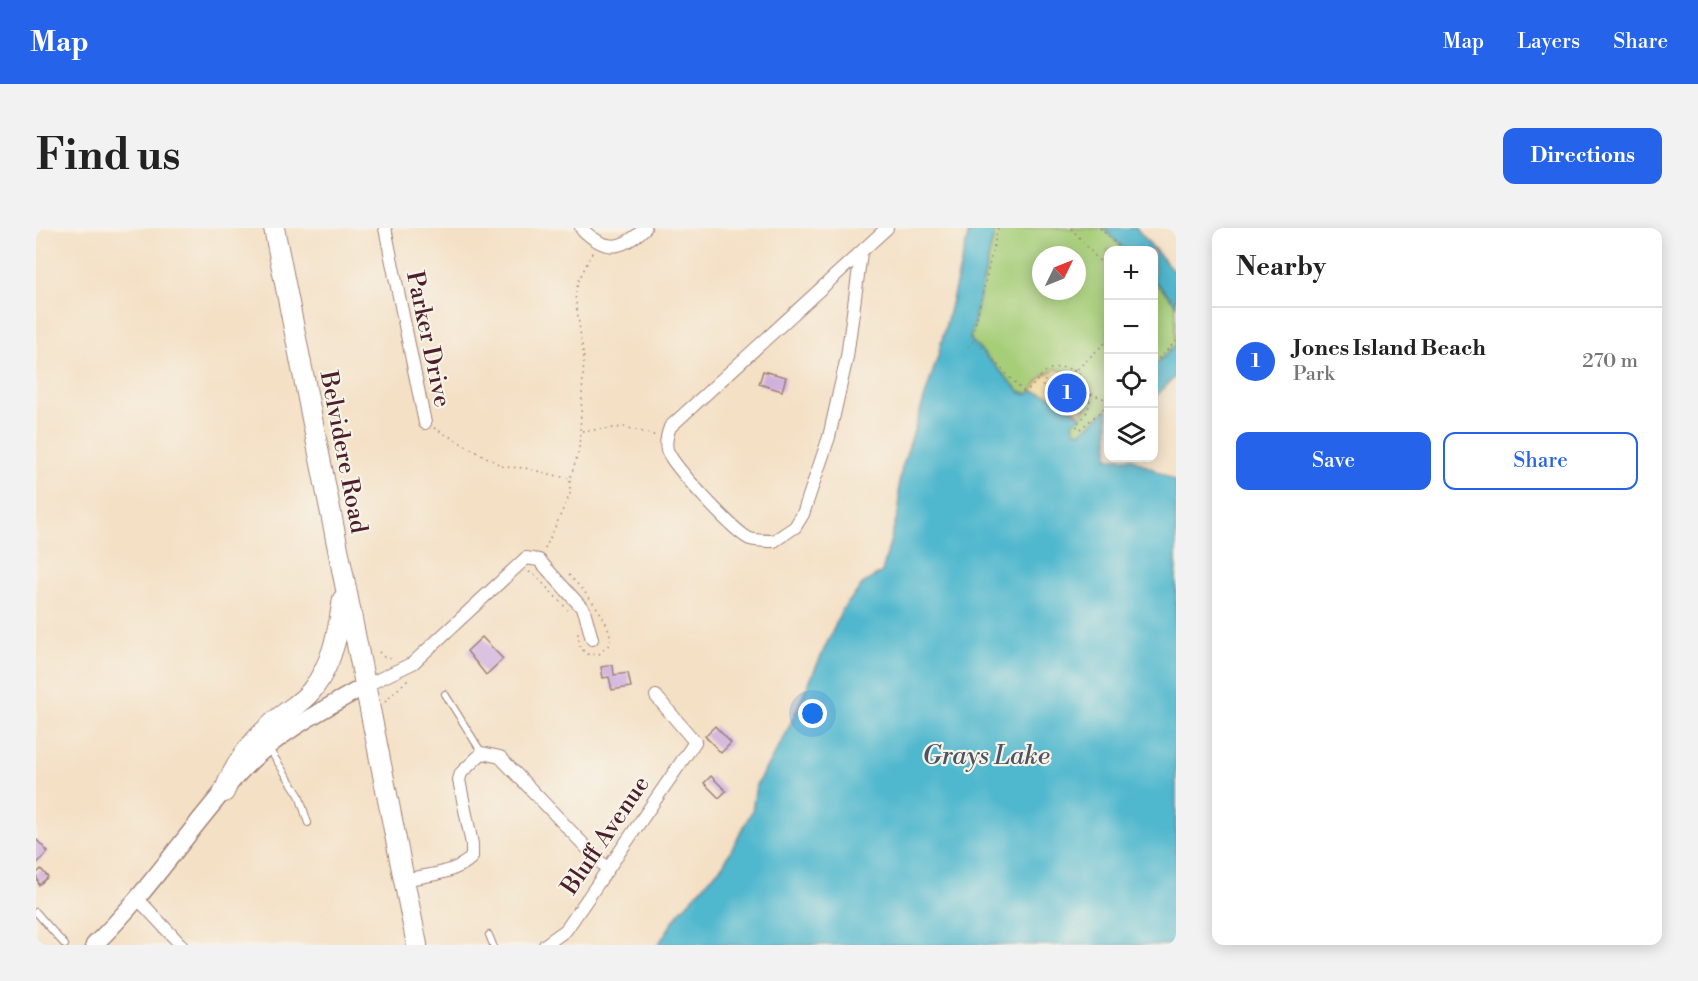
<!DOCTYPE html>
<meta charset="utf-8">
<style>
:root{--surface:#fff;--page:#f2f2f2;--text:#222;--muted:#767676;--line:#e0e0e0;--accent:#2563eb}
body{margin:0;font-family:"Libre Bodoni",serif;background:var(--page);color:var(--text)}
.controls{position:absolute;right:18px;top:18px;display:grid;overflow:hidden;border-radius:12px;box-shadow:0 3px 15px #0003}
.controls button{width:54px;height:54px;display:grid;place-items:center;padding:0;border:0;border-bottom:2px solid var(--line);background:var(--surface);color:var(--text);font:30px sans-serif}
.compass{position:absolute;left:996px;top:18px;width:54px;height:54px;border-radius:50%;background:var(--surface);box-shadow:0 3px 15px #0003;rotate:47deg}
.you{position:absolute;left:777px;top:486px;width:21px;height:21px;margin:-15px;border:4px solid #fff;border-radius:50%;background:#1a73e8;box-shadow:0 0 0 9px #1a73e833}
.badge{display:grid;place-items:center;width:39px;height:39px;border-radius:50%;background:var(--accent);color:#fff;font-size:20px;font-weight:700}
.pin{position:absolute;translate:-50% -50%;border:3px solid #fff;box-shadow:0 2px 6px #0006}
.list{margin:0;padding:0;list-style:none}
h2{display:flex;justify-content:space-between;align-items:center;height:78px;margin:0;padding:0 24px;font-size:26px}
h2 small{font-size:20px;font-weight:400;color:var(--muted)}
.list li{display:grid;grid-template-columns:39px 1fr auto;gap:18px;align-items:center;box-sizing:border-box;height:108px;padding:0 24px;border-top:2px solid var(--line)}
.list b{display:block;font-size:22px;white-space:nowrap}
.list p{margin:0;font-size:20px;white-space:nowrap;color:var(--muted)}
.list em{font-size:20px;font-style:normal;color:var(--muted)}
.actions{display:flex;gap:12px;padding:18px 24px}
.actions a{flex:1;padding:14px 0;border:2px solid var(--accent);border-radius:12px;text-align:center;font-size:21px;color:var(--accent)}
.actions .main{background:var(--accent);color:#fff}
.icon{flex:none;width:33px;height:33px;fill:none;stroke:currentColor;stroke-width:2;stroke-linecap:round;stroke-linejoin:round}
.map{position:relative;flex:none;width:1140px;height:717px;overflow:hidden;border-radius:12px}
header{display:flex;align-items:center;gap:36px;box-sizing:border-box;height:84px;padding:0 30px;background:var(--accent);color:#fff}
header strong{font-size:28px}
nav{display:flex;gap:33px;margin-inline-start:auto;font-size:21px}
.intro{display:flex;align-items:center;justify-content:space-between;box-sizing:border-box;height:144px;padding:0 36px}
h1{margin:0;font-size:42px}
.button{padding:15px 27px;border-radius:12px;background:var(--accent);color:#fff;font-size:21px;font-weight:700}
main{display:flex;gap:36px;padding:0 36px}
aside{flex:1;background:var(--surface);border-radius:12px;box-shadow:0 3px 15px #0003}
.map>svg:first-child{display:block}
.green{fill:#a6ce78;stroke:#787652;stroke-width:1.5;fill-rule:evenodd}
.sand{fill:#eeda9e;stroke:#9c7c64;stroke-width:1.5}
.water{fill:#50b7ce;stroke:#4d6b7c;stroke-width:1.5}
.building{fill:#d0b1de}
.lines{fill:none;stroke-linecap:round;stroke-linejoin:round}
.lane-casing{stroke:#9f8078;stroke-width:8}
.street-casing{stroke:#9f8078;stroke-width:14}
.secondary-casing{stroke:#9f8078;stroke-width:19}
.primary-casing{stroke:#9f8078;stroke-width:22}
.path{stroke:#9f8078;stroke-width:1.5;stroke-dasharray:1.5 4.5;stroke-linecap:butt}
.lane{stroke:#fff;stroke-width:6}
.street{stroke:#fff;stroke-width:12}
.secondary{stroke:#fff;stroke-width:16}
.primary{stroke:#fff;stroke-width:20}
.labels{text-anchor:middle;stroke-width:4.5;stroke-linejoin:round;paint-order:stroke}
.street-label{font-size:24px;fill:#4a1f2b;stroke:#f7f3e8}
.water-label{font-size:26px;font-style:italic;fill:#4c5464;stroke:#f7f3e8}
</style>
<header>
<strong>Map</strong>
<nav><a>Map</a><a>Layers</a><a>Share</a></nav>
</header>
<div class="intro"><h1>Find us</h1><a class="button">Directions</a></div>
<main>
<div class="map">
<svg width="1140" height="717" viewBox="0 0 1140 717">
<rect width="100%" height="100%" fill="#f7f3e8"/>
<filter id="ink" filterUnits="userSpaceOnUse"><feTurbulence type="fractalNoise" baseFrequency=".0167" numOctaves="2"/><feDisplacementMap in="SourceGraphic" scale="12" xChannelSelector="R" yChannelSelector="G"/><feConvolveMatrix kernelMatrix="1 2 1 2 8 2 1 2 1" color-interpolation-filters="sRGB"/></filter>
<filter id="wash" filterUnits="userSpaceOnUse"><feTurbulence type="fractalNoise" baseFrequency=".008" numOctaves="4" result="noise"/><feDisplacementMap in="SourceGraphic" scale="24" xChannelSelector="R" yChannelSelector="G"/><feGaussianBlur stdDeviation="1.35" result="paint"/><feColorMatrix in="noise" values="0 0 0 0 0 0 0 0 0 0 0 0 0 0 0 0 0 1.4 0 .05"/><feComposite in="paint" operator="in"/></filter>
<g filter="url(#wash)">
<rect width="100%" height="100%" fill="#f4e0c5"/>
<path class="green" d="M959,0H1067L1089,22H1072V181L1045,204L1039,203L1037,195L993,166L981,162L934,111ZM1005,27H1041V63H1005Z
M1118,52L1140,76V117L1118,138Z"/>
<path class="sand" d="M1020,141L1040,147L1050,156L1051,175L1045,188L1038,181L996,163L1004,150Z"/>
<path class="water" d="M934,0H959L934,111L985,165L992,166L996,163L1017,168L1045,188L1037,195L1039,203L1046,204L1072,181V230H1095L1140,253V717H622L642,686L687,637L716,583L720,557L748,510L806,382L828,355L846,344L863,281V255L866,240L902,128Z
M1067,0H1100L1140,46V76L1118,52V22H1089Z
M1140,117V148L1118,170V138Z"/>
<g id="blocks">
<path class="building" d="M727,143L750,149L746,163L723,156Z
M446,409L467,431L450,447L431,423Z
M577,437L578,447L592,445L595,459L576,462L573,449L567,450L565,439Z
M679,498L695,515L685,525L669,508Z
M675,548L690,563L683,570L668,555Z
M0,611L12,624L0,636Z
M5,641L12,649L3,657L0,646Z"/>
</g>
</g>
<g filter="url(#ink)">
<use href="#blocks" fill-opacity="0" stroke="#9f8078" stroke-width="1.5"/>
<g class="lines">
<defs>
<path id="lane" d="M409,466L446,525
M233,521L263,567L272,595
M0,684L29,717
M453,707L457,717"/>
<path id="street" d="M349,0L389,195
M545,0C569,24 585,23 609,0
M825,25L811,129L793,209L767,286L759,299L738,313C730,313 722,313 714,311C699,305 637,238 631,222C629,214 631,207 634,199L851,0
M329,458L377,435L490,330L503,332L548,382L556,411
M368,652C390,647 419,646 436,629V616L423,552L425,545L446,525L464,529L571,641
M103,672L145,717
M509,717L530,702L659,514L620,468"/>
<path id="secondary" d="M58,717C113,664 154,599 205,543C239,507 286,482 329,458"/>
<path id="primary" d="M238,0L381,717
M188,564C199,536 214,515 238,494C250,483 266,475 276,462C297,435 302,404 307,371"/>
</defs>
<use href="#lane" class="lane-casing"/>
<use href="#street" class="street-casing"/>
<use href="#secondary" class="secondary-casing"/>
<use href="#primary" class="primary-casing"/>
<path class="path" d="M962,0L936,110L987,163C1000,162 1002,142 1019,140C1045,135 1063,165 1049,187C1047,191 1042,194 1040,197L1043,202L1072,177
M1035,0L1072,43
M1064,0L1086,22
M1118,55L1140,79
M932,119L938,113
M1118,135L1140,113
M1037,145L1072,112
M1003,149L1009,153L1005,162
M1055,166L1072,172
M398,200L468,239L489,240L534,251
M546,203L589,199L621,208
M509,321L534,266V251L543,222L548,131L539,67L543,52L557,23
M493,344L499,347L532,382
M533,347C547,362 578,394 574,416L563,426L553,427L544,420L542,405
M343,424L348,429L358,431
M349,474L373,450"/>
<use href="#lane" class="lane"/>
<use href="#street" class="street"/>
<use href="#secondary" class="secondary"/>
<use href="#primary" class="primary"/>
</g>
</g>
<g class="labels">
<g class="street-label">
<text transform="translate(393 111) rotate(78)" y="8">Parker Drive</text>
<text transform="translate(308 224) rotate(79)" y="8">Belvidere Road</text>
<text transform="translate(569 607) rotate(-56)" y="8">Bluff Avenue</text>
</g>
<g class="water-label">
<text x="950" y="536">Grays Lake</text>
</g>
</g>
</svg>
<div class="controls">
<button>+</button>
<button>−</button>
<button><svg class="icon" aria-label="locate" viewBox="0 0 24 24"><circle cx="12" cy="12" r="6"/><path d="M12 2v4M12 18v4M2 12h4M18 12h4"/></svg></button>
<button><svg class="icon" aria-label="layers" viewBox="0 0 24 24"><path d="M12 4l9 5-9 5-9-5zM3 14l9 5 9-5"/></svg></button>
</div>
<svg class="compass" viewBox="-18 -18 36 36"><path d="M0-13l5 13h-10z" fill="#e53935"/><path d="M0 13l5-13h-10z" fill="#767676"/></svg>
<div class="you"></div>
<div class="pin badge" style="left:1031px;top:165px">1</div>
</div>
<aside>
<h2>Nearby<small></small></h2>
<ul class="list">
<li><span class="badge">1</span><div><b>Jones Island Beach</b><p>Park</p></div><em>270 m</em></li>
</ul>
<div class="actions"><a class="main">Save</a><a>Share</a></div>
</aside>
</main>
